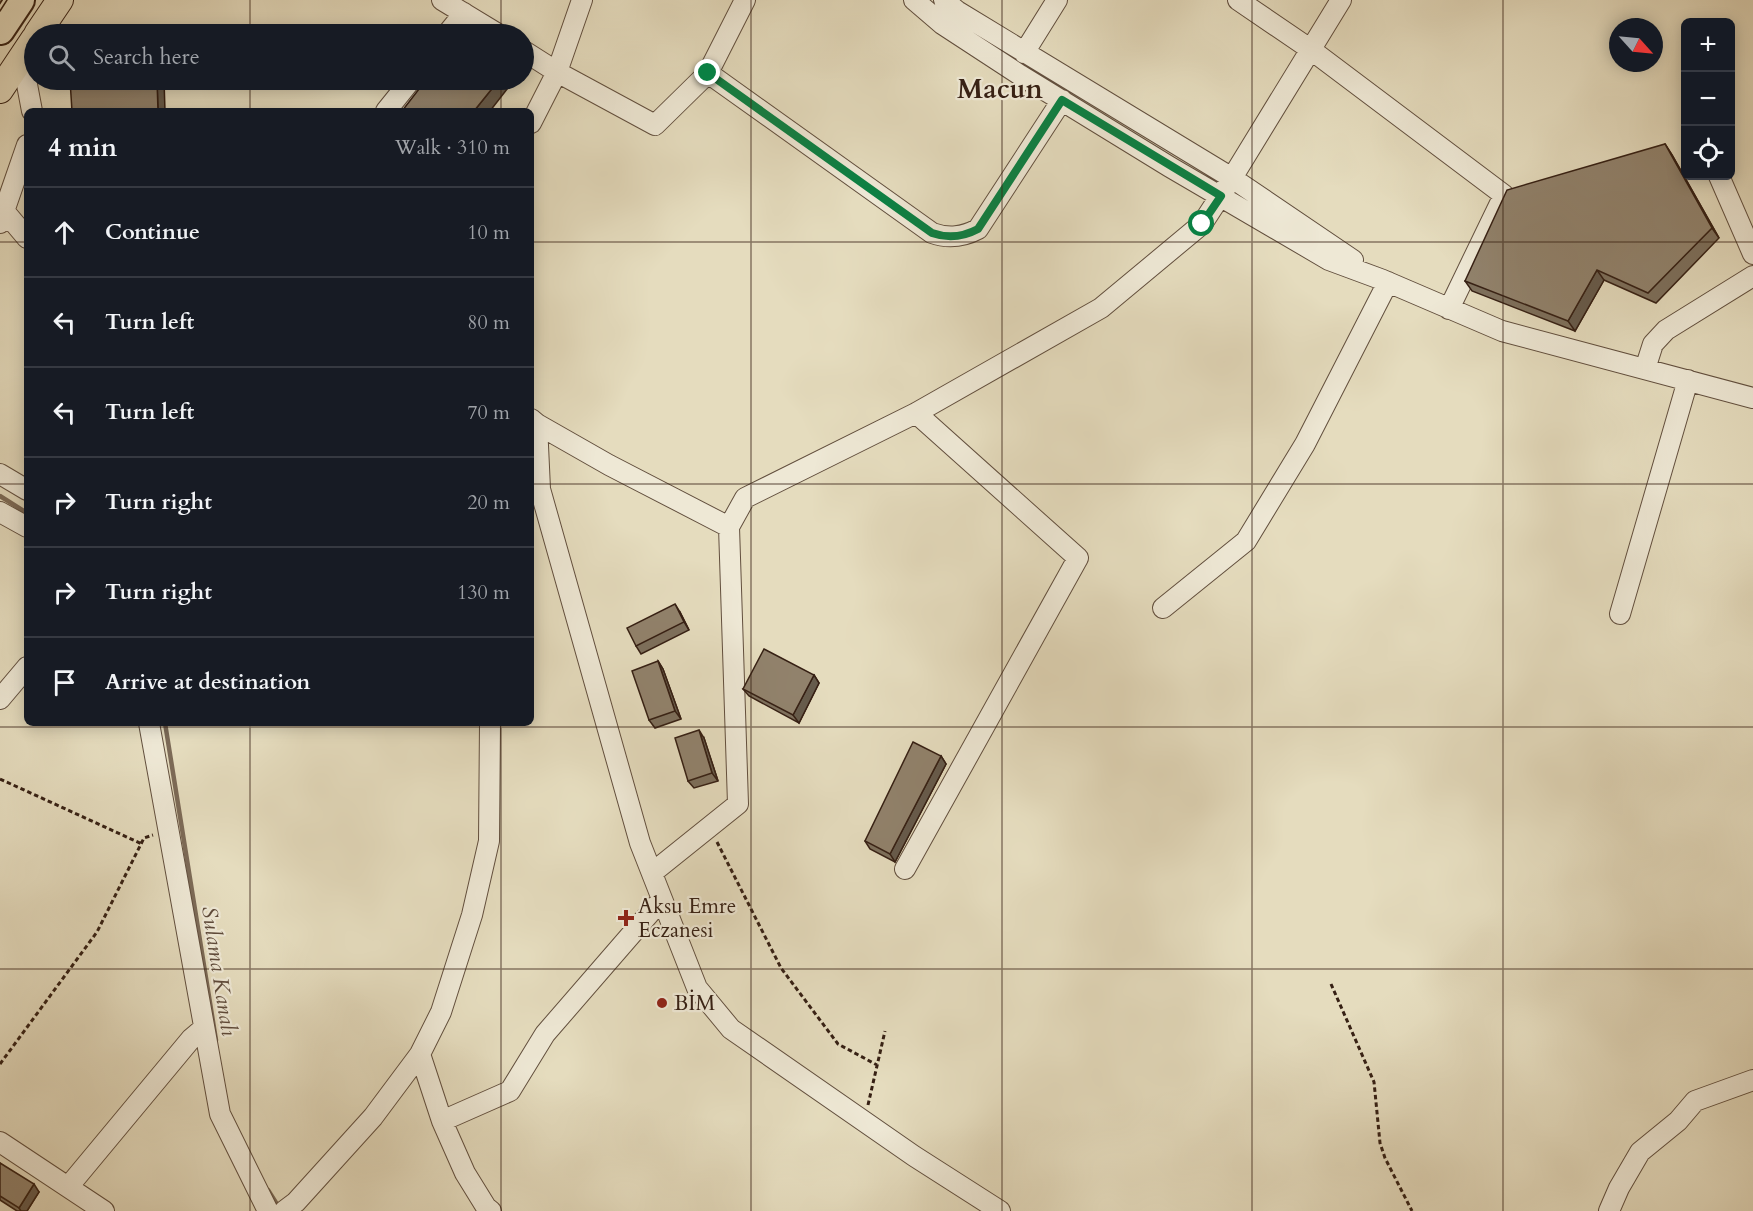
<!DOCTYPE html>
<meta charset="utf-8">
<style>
:root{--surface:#171b24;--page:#20242c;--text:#f1f3f6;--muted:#9ea1a6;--line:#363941}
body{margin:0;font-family:Cardo,serif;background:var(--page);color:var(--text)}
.controls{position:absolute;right:18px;top:18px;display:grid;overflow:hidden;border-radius:9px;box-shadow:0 3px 15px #0003}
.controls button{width:54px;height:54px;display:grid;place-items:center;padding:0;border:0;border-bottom:2px solid var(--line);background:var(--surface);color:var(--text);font:30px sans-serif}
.compass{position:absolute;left:1609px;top:18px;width:54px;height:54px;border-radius:50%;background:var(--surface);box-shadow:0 3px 15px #0003;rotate:117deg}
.stop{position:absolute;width:18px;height:18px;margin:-14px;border:4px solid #0b8043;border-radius:50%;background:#fff}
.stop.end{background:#0b8043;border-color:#fff;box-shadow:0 2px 6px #0008}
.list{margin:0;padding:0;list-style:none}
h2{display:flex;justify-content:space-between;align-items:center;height:78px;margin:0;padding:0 24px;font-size:26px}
h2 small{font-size:20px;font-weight:400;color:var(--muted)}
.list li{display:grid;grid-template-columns:39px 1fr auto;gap:18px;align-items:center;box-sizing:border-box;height:90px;padding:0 24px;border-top:2px solid var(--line)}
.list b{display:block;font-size:22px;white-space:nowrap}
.list em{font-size:20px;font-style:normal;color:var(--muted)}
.icon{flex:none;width:33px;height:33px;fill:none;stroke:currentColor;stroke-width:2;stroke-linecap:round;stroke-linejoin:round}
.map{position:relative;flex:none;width:1753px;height:1211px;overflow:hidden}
.search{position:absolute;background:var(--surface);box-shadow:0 3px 15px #0003;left:24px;top:24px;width:510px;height:66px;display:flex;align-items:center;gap:15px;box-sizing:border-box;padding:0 21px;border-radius:33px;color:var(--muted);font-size:22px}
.panel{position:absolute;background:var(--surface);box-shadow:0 3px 15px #0003;left:24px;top:108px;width:510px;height:618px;border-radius:9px}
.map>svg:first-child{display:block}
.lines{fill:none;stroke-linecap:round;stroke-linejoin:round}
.stream{stroke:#7c6a57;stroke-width:4.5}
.minor-casing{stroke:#624f3e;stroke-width:22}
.major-casing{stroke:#362014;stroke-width:28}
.highway-casing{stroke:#362014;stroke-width:32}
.path{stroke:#362014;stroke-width:3;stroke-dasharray:4.5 3;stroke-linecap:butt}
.minor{stroke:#eee8d5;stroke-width:20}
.major{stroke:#e5dcbe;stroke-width:26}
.highway{stroke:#e5dcbe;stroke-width:28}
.tram{stroke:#362014;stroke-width:1.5}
.wall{fill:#7d705d;stroke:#362014;stroke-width:1.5}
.shaded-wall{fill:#665b4c;stroke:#362014;stroke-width:1.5}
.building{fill:#91826c;stroke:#362014;stroke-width:1.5}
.route{stroke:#0b8043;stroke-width:8}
.grid{fill:none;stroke:#362014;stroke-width:1.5;stroke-opacity:0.55}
.poi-dot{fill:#8f2418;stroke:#eee8d5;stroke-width:2}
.labels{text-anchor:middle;stroke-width:4.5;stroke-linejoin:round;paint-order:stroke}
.poi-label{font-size:21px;fill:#362014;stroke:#eee8d5;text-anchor:start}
.water-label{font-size:22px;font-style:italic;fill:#5f4b3b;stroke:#eee8d5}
.district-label{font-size:27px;font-weight:bold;fill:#362014;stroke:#eee8d5}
</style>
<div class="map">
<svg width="1753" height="1211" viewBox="0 0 1753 1211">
<rect width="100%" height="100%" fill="#e5dcbe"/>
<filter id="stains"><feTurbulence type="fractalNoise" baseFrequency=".00333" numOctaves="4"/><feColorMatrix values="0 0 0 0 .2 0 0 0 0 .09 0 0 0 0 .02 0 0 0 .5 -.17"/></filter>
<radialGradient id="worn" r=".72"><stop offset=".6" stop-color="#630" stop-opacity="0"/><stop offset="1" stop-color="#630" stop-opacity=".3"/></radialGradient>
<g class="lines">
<path class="stream" d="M0,496L27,513
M165,723L216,1040
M268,1190L280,1209"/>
<defs>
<path id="minor" d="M442,0L498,34
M914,0L942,24L1020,75L1170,167L1329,260L1383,280L1502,331L1753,398
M944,0L957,11L1232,178L1353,260
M1238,0L1310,49L1504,195L1449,309
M447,34L464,13
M524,51L557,72L655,125L708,73L745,0
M1024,53L1057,0
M22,58L32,111
M708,73L932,233C949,239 963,237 978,229L1062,100
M386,111L411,80
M531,123L557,72L582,0
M1719,176L1753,254
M5,212L27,238
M0,223L27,145
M1645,369L1653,344L1666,330L1753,276
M531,419L537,424L609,465L729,527L738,804L652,873
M537,424L540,489L640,843L697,988L731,1029L914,1156L1000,1211
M0,474L27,490
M0,512L27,527
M729,527L745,498L916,413L1101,308L1202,224L1232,178L1341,0
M1163,608L1246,541L1305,444L1388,282
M1620,614L1688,380
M0,699L27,667
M149,723L220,1114L268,1211
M905,869L1078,558L916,413
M420,1054L442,1121L465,1173L486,1207L491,1211
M442,1121L510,1091L545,1034L662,899
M0,1142L104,1211
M68,1187L191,1039L204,1028
M284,1211L296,1202L373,1117L420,1054L441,1012L472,915L489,841L490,723
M1609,1211L1619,1188L1640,1152L1678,1121L1695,1101L1753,1080"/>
<path id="major" d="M37,34L60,0
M0,90L34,39"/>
<path id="highway" d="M0,30L20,0"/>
</defs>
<use href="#minor" class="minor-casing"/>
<use href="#major" class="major-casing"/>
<use href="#highway" class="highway-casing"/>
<path class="path" d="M0,779L142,844
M717,842L781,968L838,1044L877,1065
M1331,984L1374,1082L1380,1143L1385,1158L1412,1211
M0,1064L97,932L144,838L153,835
M868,1105L885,1031"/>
<use href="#minor" class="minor"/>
<use href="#major" class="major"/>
<use href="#highway" class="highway"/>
<path class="tram" d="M0,11L7,0"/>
</g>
<path class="wall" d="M1665,144L1672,155L1719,238L1656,303L1604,280L1575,331L1472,291L1465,281Z
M680,612L689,630L641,654L636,646Z
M658,661L663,669L681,719L655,728L649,720Z
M814,675L819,683L799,723L749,696L743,689Z
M704,738L718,781L694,788L688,781Z
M941,756L946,764L895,862L870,849L865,841Z
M0,1163L39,1192L27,1211H17L0,1200Z"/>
<path class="shaded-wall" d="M157,80H164L165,111H158Z
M499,80H507L511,84L490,111H474Z
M1665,144L1672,155L1719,238L1712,228Z
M1597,270L1604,280L1575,331L1568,321Z
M675,604L680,612L689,630L684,622Z
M658,661L663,669L681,719L675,711Z
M814,675L819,683L799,723L793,715Z
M699,730L704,738L718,781L712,773Z
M941,756L946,764L895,862L890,854Z
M34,1184L39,1192L27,1211H21L19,1208Z"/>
<path class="building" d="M70,80H157L158,111H72Z
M426,80H499L474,111H402Z
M1665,144L1712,228L1648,293L1597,270L1568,321L1465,281L1507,190Z
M675,604L684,622L636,646L627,628Z
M764,649L814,675L793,715L743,689Z
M658,661L675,711L649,720L632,671Z
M699,730L712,773L688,781L675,738Z
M913,742L941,756L890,854L865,841Z
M0,1163L34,1184L19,1208L0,1196Z"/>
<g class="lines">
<path class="route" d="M708,73L932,233C949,239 963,237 978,229L1062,100L1221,196L1202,224"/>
</g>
<path class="grid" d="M250,0V34M501,0V34M751,0V1211M1002,0V1211M1252,0V1211M1503,0V1211M250,80V111M501,80V111M0,242H27M531,242H1753M0,484H27M531,484H1753M250,723V1211M501,723V1211M0,727H1753M0,969H1753"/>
<g class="poi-dot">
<path d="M623 909h6v6h6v6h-6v6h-6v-6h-6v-6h6z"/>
<circle cx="662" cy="1003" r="6"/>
</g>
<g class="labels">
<g class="poi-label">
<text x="638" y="913">Aksu Emre<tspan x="638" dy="24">Eczanesi</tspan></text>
<text x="674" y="1010">BİM</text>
</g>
<g class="water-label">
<text transform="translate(220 971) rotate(81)" y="8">Sulama Kanalı</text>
</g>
<g class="district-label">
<text x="1000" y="98">Macun</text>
</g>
</g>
<rect width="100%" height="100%" filter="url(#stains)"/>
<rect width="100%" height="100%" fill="url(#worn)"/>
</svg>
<div class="controls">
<button>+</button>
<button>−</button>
<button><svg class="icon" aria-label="locate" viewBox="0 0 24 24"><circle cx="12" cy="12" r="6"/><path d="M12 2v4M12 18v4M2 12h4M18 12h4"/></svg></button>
</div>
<svg class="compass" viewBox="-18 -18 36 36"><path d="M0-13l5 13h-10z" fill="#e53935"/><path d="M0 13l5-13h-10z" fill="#9ea1a6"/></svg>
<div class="stop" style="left:1202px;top:224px"></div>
<div class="stop end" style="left:708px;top:73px"></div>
<div class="search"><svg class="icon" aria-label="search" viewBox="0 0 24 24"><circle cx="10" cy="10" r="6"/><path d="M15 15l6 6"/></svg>Search here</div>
<section class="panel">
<h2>4 min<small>Walk · 310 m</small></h2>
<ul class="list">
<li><svg class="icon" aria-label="ahead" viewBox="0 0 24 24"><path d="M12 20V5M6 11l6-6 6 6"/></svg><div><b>Continue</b></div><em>10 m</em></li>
<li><svg class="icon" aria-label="left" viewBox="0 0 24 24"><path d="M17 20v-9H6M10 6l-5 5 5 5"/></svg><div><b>Turn left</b></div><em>80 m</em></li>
<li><svg class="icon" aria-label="left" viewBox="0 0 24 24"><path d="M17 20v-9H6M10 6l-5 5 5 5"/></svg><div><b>Turn left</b></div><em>70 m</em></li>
<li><svg class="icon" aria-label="right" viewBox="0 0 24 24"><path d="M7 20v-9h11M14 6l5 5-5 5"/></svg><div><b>Turn right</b></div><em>20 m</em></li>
<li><svg class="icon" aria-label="right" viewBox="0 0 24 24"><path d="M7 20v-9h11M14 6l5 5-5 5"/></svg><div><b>Turn right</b></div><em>130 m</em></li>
<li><svg class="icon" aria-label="arrive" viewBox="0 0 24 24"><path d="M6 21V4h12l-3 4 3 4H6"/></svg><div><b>Arrive at destination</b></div></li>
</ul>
</section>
</div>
